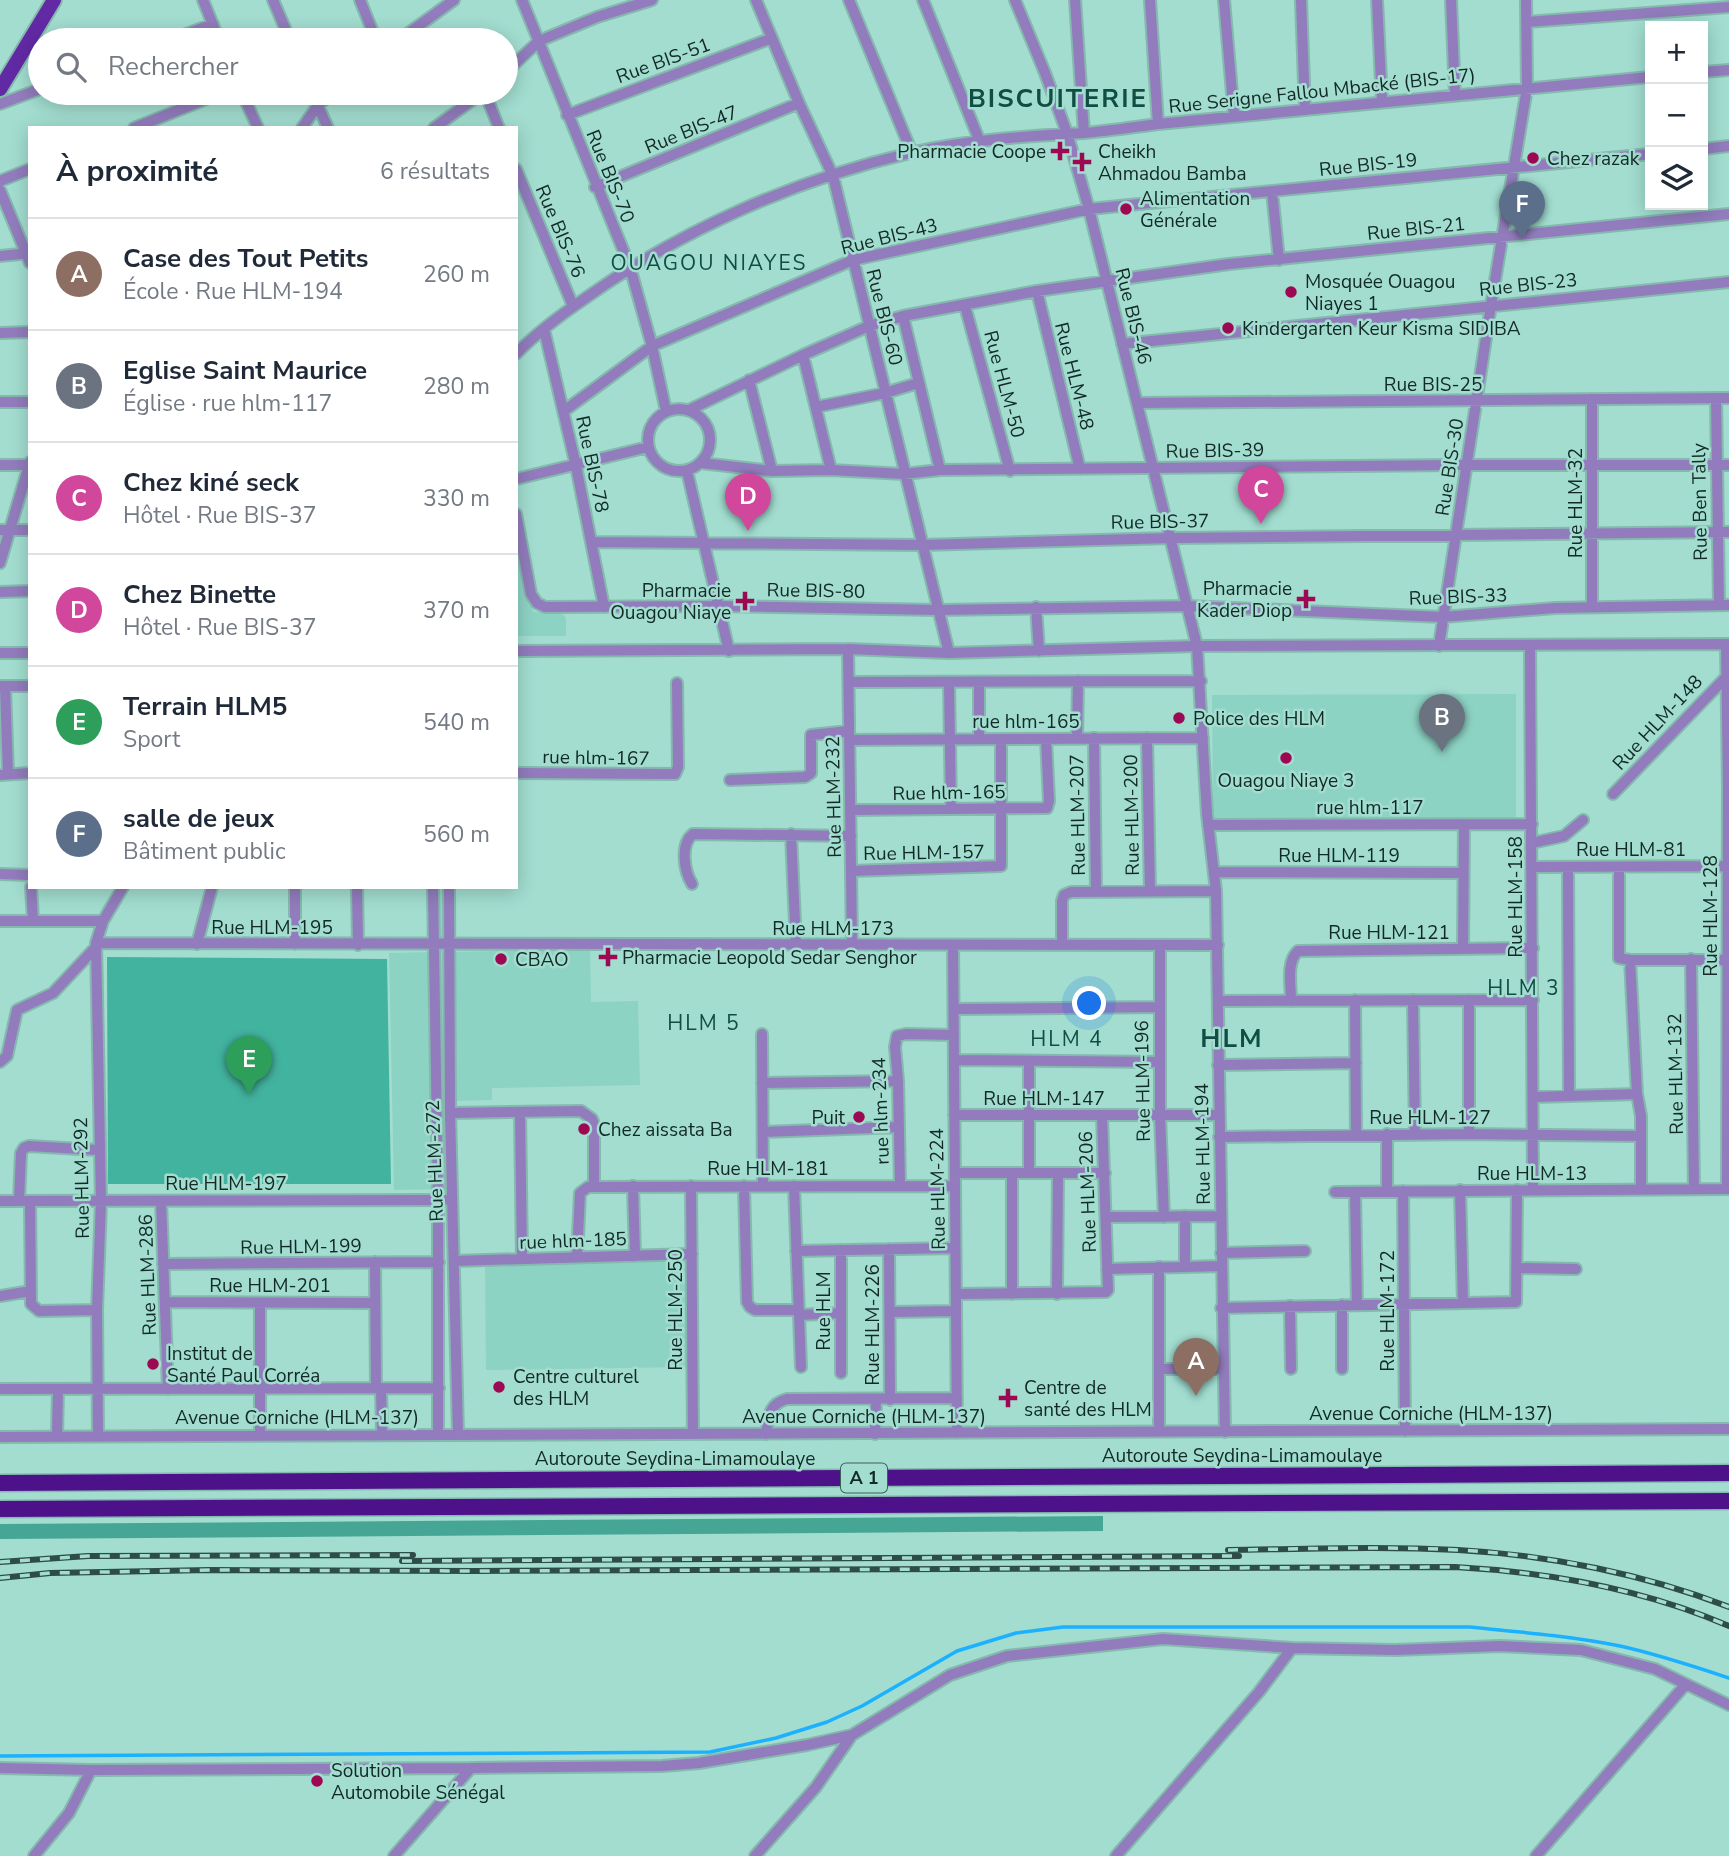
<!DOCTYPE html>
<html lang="fr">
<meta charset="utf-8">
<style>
:root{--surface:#fff;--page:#f2f2f3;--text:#1f2937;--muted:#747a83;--line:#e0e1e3;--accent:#9d0853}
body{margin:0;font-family:"Nunito Sans",sans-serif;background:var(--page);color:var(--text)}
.controls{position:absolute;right:21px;top:21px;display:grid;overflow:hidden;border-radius:0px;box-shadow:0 4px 18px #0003}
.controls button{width:63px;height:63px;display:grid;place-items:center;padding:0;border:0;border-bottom:2px solid var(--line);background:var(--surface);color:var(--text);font:35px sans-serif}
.you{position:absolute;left:1090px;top:1004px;width:24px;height:24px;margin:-18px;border:5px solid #fff;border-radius:50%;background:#1a73e8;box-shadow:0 0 0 10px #1a73e833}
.badge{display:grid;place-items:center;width:46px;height:46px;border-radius:50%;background:var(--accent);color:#fff;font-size:23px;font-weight:700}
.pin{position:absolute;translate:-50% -58px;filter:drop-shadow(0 2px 4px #0008)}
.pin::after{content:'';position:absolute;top:37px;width:24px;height:21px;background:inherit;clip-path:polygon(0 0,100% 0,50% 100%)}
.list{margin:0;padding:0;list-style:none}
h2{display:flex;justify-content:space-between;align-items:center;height:91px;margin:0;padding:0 28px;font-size:30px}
h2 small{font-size:23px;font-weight:400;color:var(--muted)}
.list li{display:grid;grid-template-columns:46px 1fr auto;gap:21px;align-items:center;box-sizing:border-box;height:112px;padding:0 28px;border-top:2px solid var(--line)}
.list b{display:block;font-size:26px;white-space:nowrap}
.list p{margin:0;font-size:23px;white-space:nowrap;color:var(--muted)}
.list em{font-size:23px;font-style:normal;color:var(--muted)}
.icon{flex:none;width:38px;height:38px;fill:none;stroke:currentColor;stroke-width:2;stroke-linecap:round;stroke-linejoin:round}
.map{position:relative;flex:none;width:1729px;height:1856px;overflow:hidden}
.search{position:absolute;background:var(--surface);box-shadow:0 4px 18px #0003;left:28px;top:28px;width:490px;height:77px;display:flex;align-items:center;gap:18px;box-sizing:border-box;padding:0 24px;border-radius:38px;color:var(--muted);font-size:26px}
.panel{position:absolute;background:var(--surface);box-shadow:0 4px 18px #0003;left:28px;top:126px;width:490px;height:763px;border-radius:0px}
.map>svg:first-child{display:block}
.built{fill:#8dd3c4}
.green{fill:#42b39f}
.forest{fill:#45a695}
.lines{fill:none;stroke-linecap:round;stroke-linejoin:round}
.stream{stroke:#1cb1fe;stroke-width:3.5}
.minor-casing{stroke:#85b9ae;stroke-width:14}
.major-casing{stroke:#85b9ae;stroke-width:18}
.highway-casing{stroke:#85b9ae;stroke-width:19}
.minor{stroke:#927cbd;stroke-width:10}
.major{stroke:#6229a5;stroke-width:14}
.highway{stroke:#4d1289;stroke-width:16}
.rail-casing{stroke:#2e4d46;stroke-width:6}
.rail{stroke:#a2ddd0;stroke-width:3.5;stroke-dasharray:10;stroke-linecap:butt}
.poi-dot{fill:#9d0853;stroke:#a2ddd0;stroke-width:2.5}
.labels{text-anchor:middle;stroke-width:5;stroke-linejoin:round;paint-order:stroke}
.shield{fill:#a2ddd0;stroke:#3d6058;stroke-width:2}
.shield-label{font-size:18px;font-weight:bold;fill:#122a25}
.street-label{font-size:19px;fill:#122a25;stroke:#a2ddd0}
.poi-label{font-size:19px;fill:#122a25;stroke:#a2ddd0;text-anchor:start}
.neighbourhood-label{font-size:21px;letter-spacing:2px;fill:#104e44;stroke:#a2ddd0}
.district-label{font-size:26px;font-weight:bold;letter-spacing:2px;fill:#104e44;stroke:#a2ddd0}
</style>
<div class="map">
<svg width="1729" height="1856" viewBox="0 0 1729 1856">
<rect width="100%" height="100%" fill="#a2ddd0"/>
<path class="built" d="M516,534L533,612H561L566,618V636H516Z
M1516,694V819L1213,820L1212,695Z
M435,887H447V952L590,949L591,1002L638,1001L640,1085L492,1088V1100L456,1101L458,1189L394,1190L389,953L435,952Z
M688,1258L689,1367L486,1370L485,1263Z"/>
<path class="green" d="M107,957L387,959L391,1184H108Z"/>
<path class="forest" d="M1103,1516V1531L0,1539V1524Z"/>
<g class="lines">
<path class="stream" d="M0,1756L710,1752L776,1738L827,1722L862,1706L957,1651L1016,1633L1063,1627H1469C1520,1632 1570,1636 1620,1646C1657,1654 1693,1666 1729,1678"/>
<defs>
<path id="minor" d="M203,0L219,40
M273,0L290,40
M360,0L376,40
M522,0L630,267L652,346L666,411
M756,0L799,103L833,176L949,653
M849,0L912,153
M923,0L980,142
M1015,0L1045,73L1067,133L1089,209L1197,646L1207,814L1216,891L1225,1432
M1075,0L1084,133
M1150,0L1158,124
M1224,0L1234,116
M1301,0L1305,110
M1377,0L1382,102
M1451,0L1455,94
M1527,22L1729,7
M170,40L213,24
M399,40L454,0
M506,72L539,41L597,17L652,0
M1703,72L1729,70
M242,93L258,128
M312,93L328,128
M485,93L499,128
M0,104L40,89
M567,115L772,38
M134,128L221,93
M302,128L318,105L333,93
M434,128L482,93
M1703,149L1729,146
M516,169L573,306
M0,181L30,169
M595,187L799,103
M0,190L30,263
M1272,191L1279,260
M0,256L30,253
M1037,291L1080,469
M965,306L1010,471
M903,316L940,470
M544,329L576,466L604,607
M0,333L30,332
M1122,344L1729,282
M516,354C537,332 562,314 587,297C683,229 795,180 910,153C967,140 1026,136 1084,133C1109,131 1134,127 1158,124L1650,77
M803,355L831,470
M749,380L772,471
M1716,398L1719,605
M0,402H30
M1137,403L1729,398
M816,407L885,393L918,383
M648 440a31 31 0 1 1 62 0a31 31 0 1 1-62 0Z
M689,410L803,355L869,326L903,316L1037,291L1229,264L1729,214
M564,411L652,346L853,260L1089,209L1650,154
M701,463L772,471L831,470L904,474L940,470L1457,465H1729
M0,465H29
M687,471L729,651
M516,479L648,447
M516,514L531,594L537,603L545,607L718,606L938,610L1187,606L1443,617L1555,608L1729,605
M0,530H30
M592,542L922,545L1172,538L1729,532
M0,563L30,462
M0,592L30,591
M1036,607L1039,651
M1592,607V399
M1726,644L1728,786L1727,1189
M1530,645L1533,1190
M1439,646L1491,305L1527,88L1526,0
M848,649L852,945
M516,651L848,649L949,653L1197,646L1729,644
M0,653H30
M849,682L1201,681
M949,682L951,809
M979,682V739
M0,686H30
M5,686L8,774
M1094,738L1096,892
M1147,738L1150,891
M1077,739L1078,681
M850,740L1203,738
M516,773L675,774L678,767L677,683
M0,775L30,773
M730,780L805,777L811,773V735L849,731
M1613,794L1729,674
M850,810L1047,808L1049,801L1046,739
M1208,825L1532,824
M791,834L796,945
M1532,843L1564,836L1583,820
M1533,867L1729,866
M1568,867L1569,1096
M1619,867V958L1630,960H1729
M851,871L1001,866V739
M1214,872L1463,873
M0,874L30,875
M692,884C684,871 680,844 693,834L851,836
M31,887L33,920
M295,887V944
M357,887L358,945
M433,887L438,1200V1434
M449,887L450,1113L458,1434
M0,921H103
M96,943L1218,945
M197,944L212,887
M953,945L957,1433
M1062,945V901L1064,895L1071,892L1216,891
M1160,945V1115L1164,1217
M1463,949L1464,824
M1691,959L1694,1189
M1630,960L1637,1094L1641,1116V1189
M1355,1000L1356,1134
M1413,1000L1415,1134
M1469,1000V1134
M1218,1001L1533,1000
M1291,1001C1291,985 1286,962 1298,951L1533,948
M954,1009L1159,1007
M762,1034L763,1186
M954,1060L1159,1062
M1029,1061V1173
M0,1062L7,1056L17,1010L53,993L96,947
M1218,1065L1356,1063
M762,1083L898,1081
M1533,1097L1637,1094
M520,1112L522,1259
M450,1113L581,1111L592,1119L594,1124V1186
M954,1115H1218
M763,1132L899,1127
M1219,1137L1469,1134L1641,1136
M955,1173H1105
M633,1186L635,1256
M691,1186L693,1434
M744,1186L747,1302L750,1307L755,1310H798
M794,1186L801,1367
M900,1186L898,1081L895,1047L897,1036L906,1034L954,1035
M1460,1190L1463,1303
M1387,1191V1134
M1403,1191L1405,1431
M1335,1192L1729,1189
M1355,1192L1357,1305
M0,1201L445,1200
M19,1201L21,1153L24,1148L29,1146L98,1150
M30,1201L31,1304L39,1311L97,1310
M161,1201L168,1389
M1185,1216V1267
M1106,1217L1220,1216
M889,1249L890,1400
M796,1251L955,1248
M1221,1253L1305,1251
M577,1257L580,1193L588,1187L955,1186
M454,1261L692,1254
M375,1262L376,1388
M163,1264L439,1262
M1159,1267V1432
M1517,1268L1576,1269
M1107,1269L1221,1266
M956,1294L1106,1292L1108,1290L1102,1115
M1012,1294V1173
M1057,1294L1058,1173
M0,1296L31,1291
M165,1302L375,1303
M260,1303V1434
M1342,1305V1369
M1290,1306L1291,1369
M1221,1308L1516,1302L1517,1190
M890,1312L956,1311
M799,1315L841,1313
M1160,1369H1223
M841,1373V1250
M381,1388L382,1434
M0,1389L439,1388
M766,1434C769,1417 768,1404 787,1399L957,1398
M875,1434L876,1400
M98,1435L97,1310L101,1201L96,943L103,921L123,887
M57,1436L58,1389
M0,1437L1729,1429
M0,1768L91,1770L471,1768L662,1766L699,1763L807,1745L852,1735L950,1675L1007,1656L1163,1639L1292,1648L1395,1650L1500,1646L1581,1650L1655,1669L1729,1705
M34,1856L69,1813L91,1770
M394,1856L471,1768
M755,1856L816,1787L852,1735
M1116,1856L1259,1692L1292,1648
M1536,1856L1686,1684"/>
<path id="major" d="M0,89L54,0"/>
<path id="highway" d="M0,1483L1729,1473
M0,1509L1729,1501"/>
</defs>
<use href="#minor" class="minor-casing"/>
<use href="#major" class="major-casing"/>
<use href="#highway" class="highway-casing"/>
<use href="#minor" class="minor"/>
<use href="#major" class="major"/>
<use href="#highway" class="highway"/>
<defs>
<path id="rail" d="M1228,1550C1305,1549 1382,1546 1458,1550C1549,1555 1644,1574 1729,1607
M402,1561L1239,1556
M0,1562L88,1556L413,1555
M0,1578L50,1573L210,1570L476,1571L1455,1567C1547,1572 1643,1589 1729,1626"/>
</defs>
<use href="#rail" class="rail-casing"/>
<use href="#rail" class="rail"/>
</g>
<g class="poi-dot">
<path d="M1056.5 140.5h7v7h7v7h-7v7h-7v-7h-7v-7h7z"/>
<circle cx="1533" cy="158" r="7"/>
<path d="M1078.5 151.5h7v7h7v7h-7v7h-7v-7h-7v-7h7z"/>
<circle cx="1126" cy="209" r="7"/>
<circle cx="1291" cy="292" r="7"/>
<circle cx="1228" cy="328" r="7"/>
<path d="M1302.5 588.5h7v7h7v7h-7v7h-7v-7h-7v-7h7z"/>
<path d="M741.5 590.5h7v7h7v7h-7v7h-7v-7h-7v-7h7z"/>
<circle cx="1179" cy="718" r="7"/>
<circle cx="1286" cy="758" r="7"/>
<path d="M604.5 946.5h7v7h7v7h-7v7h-7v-7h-7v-7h7z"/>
<circle cx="501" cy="959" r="7"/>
<circle cx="859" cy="1117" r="7"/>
<circle cx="584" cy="1129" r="7"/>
<circle cx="153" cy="1364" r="7"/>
<circle cx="499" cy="1387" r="7"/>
<path d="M1004.5 1387.5h7v7h7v7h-7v7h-7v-7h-7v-7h7z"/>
<circle cx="317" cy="1781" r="7"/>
</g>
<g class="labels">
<rect class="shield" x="841" y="1463.5" width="46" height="29" rx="5"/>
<g class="shield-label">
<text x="864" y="1484">A 1</text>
</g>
<g class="street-label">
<text transform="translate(663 60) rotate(-20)" y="7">Rue BIS-51</text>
<text transform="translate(1322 90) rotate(-6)" y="7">Rue Serigne Fallou Mbacké (BIS-17)</text>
<text transform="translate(691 129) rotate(-22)" y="7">Rue BIS-47</text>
<text transform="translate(1368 164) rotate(-6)" y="7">Rue BIS-19</text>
<text transform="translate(611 176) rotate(68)" y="7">Rue BIS-70</text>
<text transform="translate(1416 228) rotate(-6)" y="7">Rue BIS-21</text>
<text transform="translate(561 231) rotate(67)" y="7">Rue BIS-76</text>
<text transform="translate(889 236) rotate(-14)" y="7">Rue BIS-43</text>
<text transform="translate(1528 284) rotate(-6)" y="7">Rue BIS-23</text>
<text transform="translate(1134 316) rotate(76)" y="7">Rue BIS-46</text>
<text transform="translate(885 317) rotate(76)" y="7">Rue BIS-60</text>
<text transform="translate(1075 376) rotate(76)" y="7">Rue HLM-48</text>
<text transform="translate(1005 384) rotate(75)" y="7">Rue HLM-50</text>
<text x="1433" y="391">Rue BIS-25</text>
<text transform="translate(1215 450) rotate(-1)" y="7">Rue BIS-39</text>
<text transform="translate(593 464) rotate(78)" y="7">Rue BIS-78</text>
<text transform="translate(1449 467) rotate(-81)" y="7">Rue BIS-30</text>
<text transform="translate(1699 502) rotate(-91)" y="7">Rue Ben Tally</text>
<text transform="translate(1575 503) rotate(-90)" y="7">Rue HLM-32</text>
<text transform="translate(1160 521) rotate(-1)" y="7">Rue BIS-37</text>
<text transform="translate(816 590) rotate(1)" y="7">Rue BIS-80</text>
<text transform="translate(1458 596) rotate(-2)" y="7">Rue BIS-33</text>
<text x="1026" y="728">rue hlm-165</text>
<text transform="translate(1657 722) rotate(-47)" y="7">Rue HLM-148</text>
<text transform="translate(596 757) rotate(1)" y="7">rue hlm-167</text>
<text transform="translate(949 792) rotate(-1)" y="7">Rue hlm-165</text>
<text transform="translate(833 797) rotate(-91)" y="7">Rue HLM-232</text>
<text x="1370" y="814">rue hlm-117</text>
<text transform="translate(1077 815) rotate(-91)" y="7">Rue HLM-207</text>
<text transform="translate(1131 815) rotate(-91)" y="7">Rue HLM-200</text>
<text x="1631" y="856">Rue HLM-81</text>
<text transform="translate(924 852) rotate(-1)" y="7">Rue HLM-157</text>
<text x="1339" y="862">Rue HLM-119</text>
<text transform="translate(1515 897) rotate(-90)" y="7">Rue HLM-158</text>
<text transform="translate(1710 916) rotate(-90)" y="7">Rue HLM-128</text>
<text x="272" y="934">Rue HLM-195</text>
<text x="833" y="935">Rue HLM-173</text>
<text x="1389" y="939">Rue HLM-121</text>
<text transform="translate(1675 1074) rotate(-91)" y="7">Rue HLM-132</text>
<text transform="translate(1142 1081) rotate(-91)" y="7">Rue HLM-196</text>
<text x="1044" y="1105">Rue HLM-147</text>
<text transform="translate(880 1111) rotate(-92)" y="7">rue hlm-234</text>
<text x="1430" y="1124">Rue HLM-127</text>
<text transform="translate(1202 1144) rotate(-91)" y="7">Rue HLM-194</text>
<text transform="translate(434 1161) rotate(-92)" y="7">Rue HLM-272</text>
<text x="768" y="1175">Rue HLM-181</text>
<text x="1532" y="1180">Rue HLM-13</text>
<text transform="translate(81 1178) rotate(-91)" y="7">Rue HLM-292</text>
<text x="226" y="1190">Rue HLM-197</text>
<text transform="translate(937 1189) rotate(-91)" y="7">Rue HLM-224</text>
<text transform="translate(1087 1192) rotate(-92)" y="7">Rue HLM-206</text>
<text transform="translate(573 1240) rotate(-2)" y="7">rue hlm-185</text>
<text transform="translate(301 1246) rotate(-1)" y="7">Rue HLM-199</text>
<text transform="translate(147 1275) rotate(-92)" y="7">Rue HLM-286</text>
<text x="270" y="1292">Rue HLM-201</text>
<text transform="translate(675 1310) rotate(-90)" y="7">Rue HLM-250</text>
<text transform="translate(823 1311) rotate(-90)" y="7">Rue HLM</text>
<text transform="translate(1387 1311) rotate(-90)" y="7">Rue HLM-172</text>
<text transform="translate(872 1325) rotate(-90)" y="7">Rue HLM-226</text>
<text x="1431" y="1420">Avenue Corniche (HLM-137)</text>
<text x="864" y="1423">Avenue Corniche (HLM-137)</text>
<text x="297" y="1424">Avenue Corniche (HLM-137)</text>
<text x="1242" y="1462">Autoroute Seydina-Limamoulaye</text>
<text x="675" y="1465">Autoroute Seydina-Limamoulaye</text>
</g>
<g class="poi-label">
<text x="1046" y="158" text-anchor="end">Pharmacie Coope</text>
<text x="1098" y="158">Cheikh<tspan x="1098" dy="22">Ahmadou Bamba</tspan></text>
<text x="1547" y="165">Chez razak</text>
<text x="1140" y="205">Alimentation<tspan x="1140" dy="22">Générale</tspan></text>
<text x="1305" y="288">Mosquée Ouagou<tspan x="1305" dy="22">Niayes 1</tspan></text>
<text x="1242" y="335">Kindergarten Keur Kisma SIDIBA</text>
<text x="1292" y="595" text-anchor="end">Pharmacie<tspan x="1292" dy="22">Kader Diop</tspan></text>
<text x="731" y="597" text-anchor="end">Pharmacie<tspan x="731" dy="22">Ouagou Niaye</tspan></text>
<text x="1193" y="725">Police des HLM</text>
<text x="1286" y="787" text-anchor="middle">Ouagou Niaye 3</text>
<text x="622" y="964">Pharmacie Leopold Sedar Senghor</text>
<text x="515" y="966">CBAO</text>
<text x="845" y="1124" text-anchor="end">Puit</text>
<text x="598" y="1136">Chez aissata Ba</text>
<text x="167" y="1360">Institut de<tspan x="167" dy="22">Santé Paul Corréa</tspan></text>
<text x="513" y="1383">Centre culturel<tspan x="513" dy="22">des HLM</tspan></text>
<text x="1024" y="1394">Centre de<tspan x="1024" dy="22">santé des HLM</tspan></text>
<text x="331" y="1777">Solution<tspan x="331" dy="22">Automobile Sénégal</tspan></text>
</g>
<g class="neighbourhood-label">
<text x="709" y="270">OUAGOU NIAYES</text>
<text x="1524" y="995">HLM 3</text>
<text x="704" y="1030">HLM 5</text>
<text x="1067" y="1046">HLM 4</text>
</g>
<g class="district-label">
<text x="1058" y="107">BISCUITERIE</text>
<text x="1232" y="1047">HLM</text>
</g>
</g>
</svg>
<div class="controls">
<button>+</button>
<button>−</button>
<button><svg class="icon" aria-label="layers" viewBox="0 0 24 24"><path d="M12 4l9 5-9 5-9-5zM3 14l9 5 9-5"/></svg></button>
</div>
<div class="you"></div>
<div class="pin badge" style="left:1196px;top:1396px;background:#8d6e63">A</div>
<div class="pin badge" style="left:1442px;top:752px;background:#6b7280">B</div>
<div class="pin badge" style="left:1261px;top:524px;background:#d1479c">C</div>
<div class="pin badge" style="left:748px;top:531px;background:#d1479c">D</div>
<div class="pin badge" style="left:249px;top:1094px;background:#2e9e5b">E</div>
<div class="pin badge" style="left:1522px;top:239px;background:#5c6f8a">F</div>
<div class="search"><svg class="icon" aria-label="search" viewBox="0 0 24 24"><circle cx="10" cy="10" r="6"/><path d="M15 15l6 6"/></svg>Rechercher</div>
<section class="panel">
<h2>À proximité<small>6 résultats</small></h2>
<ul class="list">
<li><span class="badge" style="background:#8d6e63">A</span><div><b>Case des Tout Petits</b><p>École · Rue HLM-194</p></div><em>260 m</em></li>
<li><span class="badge" style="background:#6b7280">B</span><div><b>Eglise Saint Maurice</b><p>Église · rue hlm-117</p></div><em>280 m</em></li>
<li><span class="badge" style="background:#d1479c">C</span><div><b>Chez kiné seck</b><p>Hôtel · Rue BIS-37</p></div><em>330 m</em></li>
<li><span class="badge" style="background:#d1479c">D</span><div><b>Chez Binette</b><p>Hôtel · Rue BIS-37</p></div><em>370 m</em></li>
<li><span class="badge" style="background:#2e9e5b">E</span><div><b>Terrain HLM5</b><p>Sport</p></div><em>540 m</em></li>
<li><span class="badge" style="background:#5c6f8a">F</span><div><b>salle de jeux</b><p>Bâtiment public</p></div><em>560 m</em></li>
</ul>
</section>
</div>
